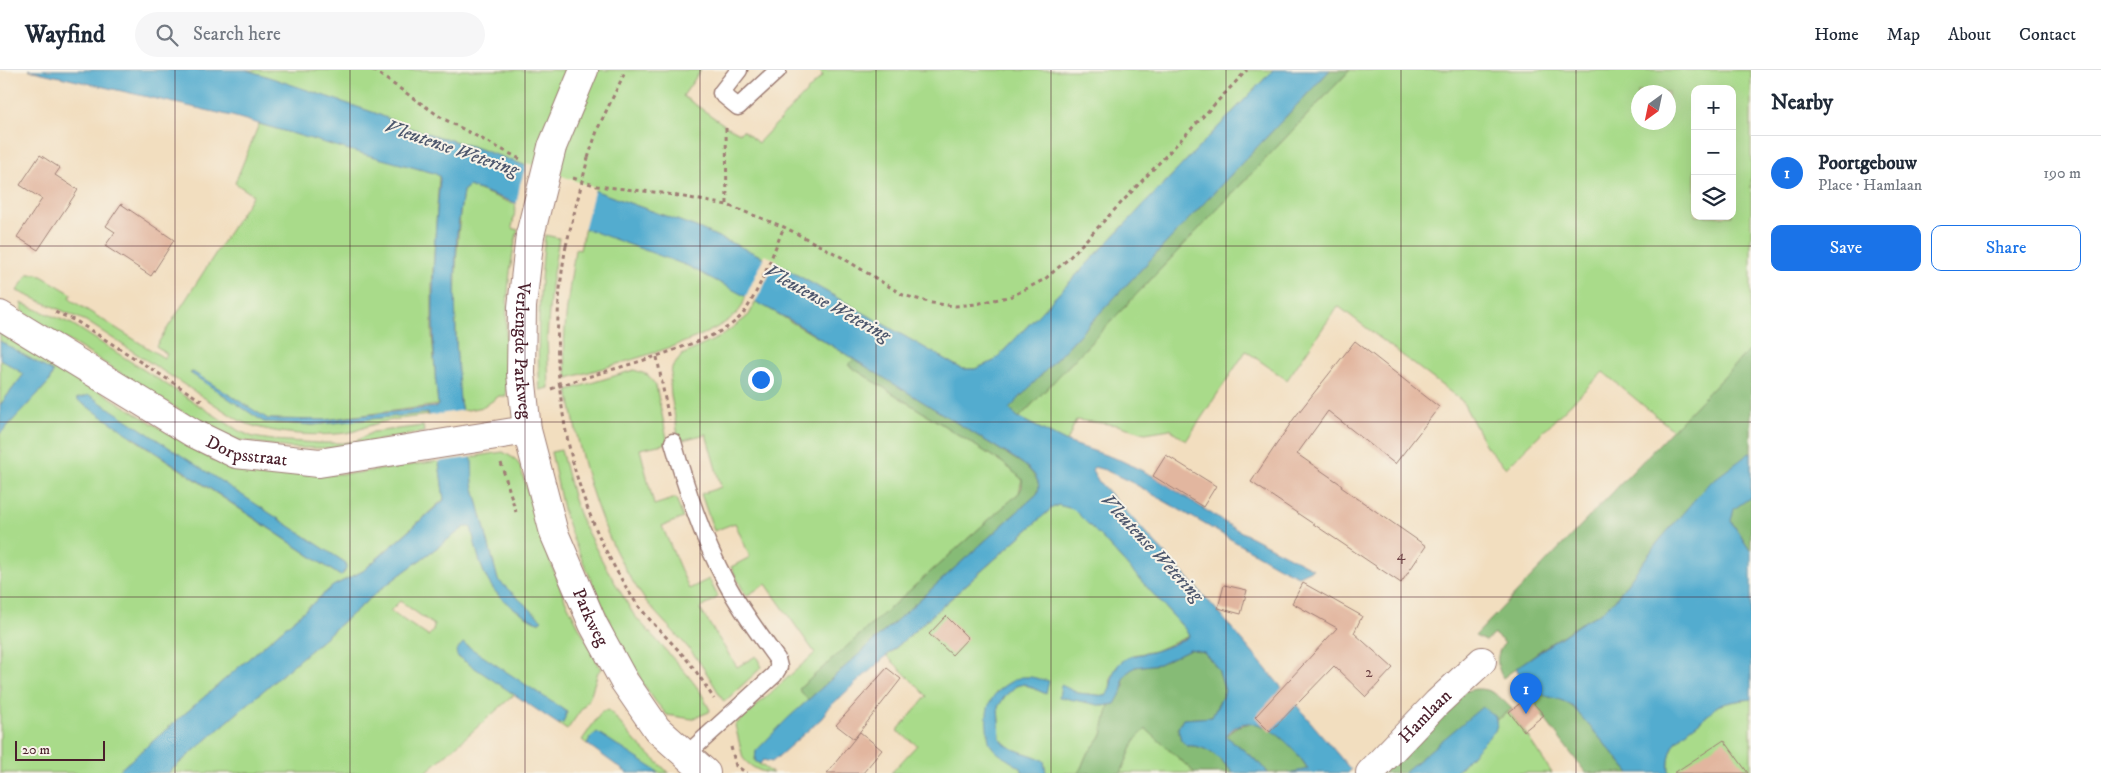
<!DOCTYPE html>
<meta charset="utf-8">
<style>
:root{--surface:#fff;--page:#f6f6f7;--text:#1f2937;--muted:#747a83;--line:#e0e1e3;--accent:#1a73e8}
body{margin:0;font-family:"IM FELL DW Pica",serif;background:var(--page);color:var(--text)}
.controls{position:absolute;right:15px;top:15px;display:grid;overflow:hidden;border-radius:10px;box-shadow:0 5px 20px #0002}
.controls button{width:45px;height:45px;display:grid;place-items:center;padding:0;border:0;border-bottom:1px solid var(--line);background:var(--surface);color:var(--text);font:25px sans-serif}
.compass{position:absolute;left:1631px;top:15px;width:45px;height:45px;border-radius:50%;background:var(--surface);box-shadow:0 5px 20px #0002;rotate:213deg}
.scale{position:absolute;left:15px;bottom:12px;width:90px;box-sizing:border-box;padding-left:5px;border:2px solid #4a1f2b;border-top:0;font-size:14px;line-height:18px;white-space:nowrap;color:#4a1f2b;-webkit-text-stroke:4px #f7f3e8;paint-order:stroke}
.you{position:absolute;left:760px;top:309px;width:18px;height:18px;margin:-12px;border:4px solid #fff;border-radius:50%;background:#1a73e8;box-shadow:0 0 0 8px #1a73e833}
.badge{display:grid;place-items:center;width:32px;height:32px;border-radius:50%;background:var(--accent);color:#fff;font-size:16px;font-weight:700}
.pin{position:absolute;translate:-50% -41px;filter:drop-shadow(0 1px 2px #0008)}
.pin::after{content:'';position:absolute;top:26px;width:18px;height:15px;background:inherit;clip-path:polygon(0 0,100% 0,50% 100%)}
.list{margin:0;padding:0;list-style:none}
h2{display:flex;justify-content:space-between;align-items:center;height:65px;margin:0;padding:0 20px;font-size:21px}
h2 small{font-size:16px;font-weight:400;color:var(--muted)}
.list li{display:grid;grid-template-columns:32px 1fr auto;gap:15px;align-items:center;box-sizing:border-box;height:75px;padding:0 20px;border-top:1px solid var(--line)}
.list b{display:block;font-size:19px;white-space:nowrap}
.list p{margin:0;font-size:16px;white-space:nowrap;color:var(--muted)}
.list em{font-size:16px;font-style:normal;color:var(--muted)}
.actions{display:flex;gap:10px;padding:15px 20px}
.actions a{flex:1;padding:11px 0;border:1px solid var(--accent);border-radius:10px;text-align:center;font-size:18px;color:var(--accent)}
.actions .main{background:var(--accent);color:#fff}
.icon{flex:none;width:28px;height:28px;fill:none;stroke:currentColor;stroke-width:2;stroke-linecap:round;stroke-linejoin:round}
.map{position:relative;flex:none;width:1751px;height:703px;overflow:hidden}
header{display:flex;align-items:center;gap:30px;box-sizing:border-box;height:70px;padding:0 25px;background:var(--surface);border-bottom:1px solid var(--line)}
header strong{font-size:24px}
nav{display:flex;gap:28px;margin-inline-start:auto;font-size:18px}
.search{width:350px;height:45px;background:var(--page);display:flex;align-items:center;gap:12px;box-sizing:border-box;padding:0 18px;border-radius:28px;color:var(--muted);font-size:19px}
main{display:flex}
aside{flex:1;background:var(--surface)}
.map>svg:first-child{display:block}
.green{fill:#a9db8a;stroke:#7a7d5a;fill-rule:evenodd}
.forest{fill:#86bb76;stroke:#686d50}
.water{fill:#52accf;stroke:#4e667d}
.pier{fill:#f2debf}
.building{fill:#e2b69f}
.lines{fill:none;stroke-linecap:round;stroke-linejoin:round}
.service-casing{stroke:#9e7e75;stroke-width:19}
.minor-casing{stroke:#9e7e75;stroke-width:30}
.tertiary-casing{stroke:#9e7e75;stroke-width:30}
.path{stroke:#9e7e75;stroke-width:3;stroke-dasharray:4 4;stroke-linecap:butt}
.service{stroke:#fff;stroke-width:16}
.minor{stroke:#fff;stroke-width:28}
.tertiary{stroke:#fff;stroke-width:28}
.tertiary-bridge-casing{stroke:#9e7e75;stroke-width:30;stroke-linecap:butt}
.path-bridge{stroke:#9e7e75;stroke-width:3;stroke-dasharray:4 4;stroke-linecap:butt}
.tertiary-bridge{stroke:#fff;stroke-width:28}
.grid{fill:none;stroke:#4a1f2b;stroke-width:1;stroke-opacity:0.55}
.labels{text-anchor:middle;stroke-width:4;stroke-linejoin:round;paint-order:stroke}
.number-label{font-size:15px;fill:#704548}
.street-label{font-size:18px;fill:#4a1f2b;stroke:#f7f3e8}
.water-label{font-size:19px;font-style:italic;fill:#4d576d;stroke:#f7f3e8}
</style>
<header>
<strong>Wayfind</strong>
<div class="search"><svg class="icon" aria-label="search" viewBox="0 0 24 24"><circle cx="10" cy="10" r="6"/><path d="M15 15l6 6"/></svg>Search here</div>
<nav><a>Home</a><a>Map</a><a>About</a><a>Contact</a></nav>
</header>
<main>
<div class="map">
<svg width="1751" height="703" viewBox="0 0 1751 703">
<rect width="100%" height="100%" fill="#f7f3e8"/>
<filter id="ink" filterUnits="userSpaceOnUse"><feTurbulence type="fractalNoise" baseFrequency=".02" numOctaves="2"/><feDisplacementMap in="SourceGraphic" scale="10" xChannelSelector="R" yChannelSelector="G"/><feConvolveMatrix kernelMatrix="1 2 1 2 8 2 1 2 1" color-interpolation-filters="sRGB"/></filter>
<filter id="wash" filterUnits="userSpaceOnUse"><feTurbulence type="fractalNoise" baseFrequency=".0096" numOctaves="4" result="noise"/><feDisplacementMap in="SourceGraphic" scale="20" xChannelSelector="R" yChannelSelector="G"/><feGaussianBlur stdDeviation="1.12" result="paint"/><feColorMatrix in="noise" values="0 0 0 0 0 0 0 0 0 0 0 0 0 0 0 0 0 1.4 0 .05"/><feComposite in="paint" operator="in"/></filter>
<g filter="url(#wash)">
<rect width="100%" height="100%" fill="#f2debf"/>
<path class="green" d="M246,0H701L683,26L726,56L740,63L743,60L758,73L823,5L818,0H1273L994,291L975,299H962L776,193L696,157L474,77L412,59L375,43Z
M1350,0H1751V278L1673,360L1603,302L1506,398L1486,376L1462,331L1338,236L1287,310L1246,281L1186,371L1170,359L1145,363L1117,355L1076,350L1067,372L1019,348ZM1695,19H1732V146H1695ZM1638,22H1668V52H1638Z
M259,54L434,103L439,106L432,215V265L438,335L325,350L268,349L191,302L264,352L313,355L426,343L429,345C411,348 390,349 372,355C363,357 356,362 346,363C314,367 269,364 240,351L86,251L17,221L28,204H38L72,224L70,227L71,230L164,288L167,284L156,276L253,125L235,113Z
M469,116L516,135L512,158L518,160C504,213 506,271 506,326H499L484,337L462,341C458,323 458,305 457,287C454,231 455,176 463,121Z
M585,157L688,196L746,226C743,233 743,236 738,242C712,271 608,296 568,308C558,280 571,211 575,179L580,180Z
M545,165L559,168L551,215L547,267L549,318L540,320C536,268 540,217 545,165Z
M756,231L854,289L848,295L1003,393L1022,409L1019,423L799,619L808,630L756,681L755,691L773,703C761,703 750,697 743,688L735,655L815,583L766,514L746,526L731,497L750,487L735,453L714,461L701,424L721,417L706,364L679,371L671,325L670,312L672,298L682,285L718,268L743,250L749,245Z
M21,233L72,254L239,361L253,367L272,370L318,373H343L356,371L373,362L423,356L424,362L335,378H290L239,370L224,365L178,339L23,242Z
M0,259L197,381L213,390L234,398L253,401L315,405L357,403L439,391L444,429L363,501L333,516L116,703H0V364L49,312L53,302L0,271ZM132,354L346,493L345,502L341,506L339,505L130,366L128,361Z
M0,289L24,304L0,335Z
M634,300L648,305L656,316L668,373L640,379L654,435L676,428L683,448L662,456L689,519L709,509L718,527L700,539L737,597L756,586L762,597L724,632C714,615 704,597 691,581C676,563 659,548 645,530C599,465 582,397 568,320Z
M561,380L574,430L583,454L604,494L634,545L686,603L700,621L710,640L709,642L692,649L667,645L655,631L640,609V605L627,585L609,550L573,469L563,439L551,382Z
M503,382L515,389L520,396L541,467L565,530L601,599L598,602L590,627L567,660L558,654L563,653L457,586L515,624L425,703H168L382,518L465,457L471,456C480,494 484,521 520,542C526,546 534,552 540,552L541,550L498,510L473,414L471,387ZM400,531L434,555C434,560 432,563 428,566L390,541Z
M1058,435L1073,439L1105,471L1185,559L1189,566L1155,581L1133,585L1111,606L1110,621L1106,626L1078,623L1061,616L1103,636L1109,635L1102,665L1086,686L1079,703H1046L1044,691C1031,682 1009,683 1000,668L998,637L1005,626L1016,616L1024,614L1046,624L1031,607C1017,607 1008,613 996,622L992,677L1021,698L1023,703H891L917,675L897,661L927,626L887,586L1052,438Z
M1751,629V703H1669C1666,669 1687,663 1708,645C1713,641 1714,637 1720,635C1729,632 1741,630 1751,629Z
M609,640L636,672L669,703H658L590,668L587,674L582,670L602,641Z
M1509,642L1524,661L1552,703H1455L1476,680L1495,661L1497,650Z
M1146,658L1195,703H1121L1135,670Z"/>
<path class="forest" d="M1330,0H1350L1019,348L1009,339Z
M1751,278V482L1731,451L1702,422L1658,472L1614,531L1600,543L1580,554L1542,579L1503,608C1496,596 1495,583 1505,573L1494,564L1486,571L1475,566Z
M854,289L1026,396C1033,405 1043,412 1037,424L808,630L799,619L1019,423L1022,417V409L1003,393L848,295Z
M1190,579L1204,582L1218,599L1225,621L1212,647L1183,649L1178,658L1181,670L1187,676C1206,674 1221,689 1233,703H1195L1146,659L1135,670L1121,703H1079L1086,686L1102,665L1109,635L1115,634L1124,615L1123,609L1127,603L1135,597L1159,594Z
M1475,619C1492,618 1500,627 1512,639L1497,650L1495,646L1425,685L1403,703H1377L1466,621Z
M1536,622L1556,627L1573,637L1630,703H1586L1528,627Z
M1252,653C1255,653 1260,653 1263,655C1278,660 1301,686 1308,700L1288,703H1268L1262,695L1226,666L1238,656Z"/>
<path class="water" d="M29,0H246L260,4L375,43L412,59L474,77L696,157L776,193L962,299H975L994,291L1273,0H1330L1009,339L1019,348L1067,372L1120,390L1153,406L1232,457L1313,499L1298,506L1279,497L1133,413L1105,400L1094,397L1092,400L1099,412L1214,537L1351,700L1348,703H1288L1308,699C1294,675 1251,631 1226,666L1262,695L1268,703H1233C1221,689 1206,674 1187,676L1181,670L1178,658L1183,649L1212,647L1225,621L1218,599L1204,582L1190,579L1159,594L1135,597L1127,603L1123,609V620L1115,634L1103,636L1059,627L1061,615L1078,623L1106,626C1114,615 1109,605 1119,594C1129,584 1140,585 1152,582C1160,580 1183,571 1189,566L1185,559L1105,471L1073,439L1058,435L1052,438L827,639L822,648L772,692L763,690L760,694L755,691L756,681L787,649L1037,424C1046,406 1018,390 1004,382L792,251L688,196L469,116L463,121L457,164L455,209L456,272L460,332L472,390L473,414L498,510L542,550L540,552C534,552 526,546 520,542C484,521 480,494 471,457H465L382,518L168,703H116L333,516L363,501L444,430L434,355L428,343L313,355L264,352L190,303L193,302L268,349L325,350L436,337L438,335C430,259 432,185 440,109L439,106L434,103L356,82L232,46Z
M0,271L53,302L49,312L0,364V335L24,304L0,289Z
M89,325L346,493V499L341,506L339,505L76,329Z
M1751,382V427L1734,439L1731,451L1751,482V629C1741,630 1729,632 1720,635C1714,637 1713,641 1708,645C1687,663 1666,669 1669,703H1630L1573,637C1563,629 1554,629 1543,625C1530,622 1523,611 1517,600V597L1580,554L1600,543L1614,531L1658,472L1708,414Z
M463,573L567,642L563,653L558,654L457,586L456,581Z
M1021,607H1031L1049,611L1046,624L1024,614L1016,616L1005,626L998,637L1000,668C1009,683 1031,682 1044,691L1046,703H1023L1021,698C1012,692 998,685 992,677C988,672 988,664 987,658C984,630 997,617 1021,607Z
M1482,637L1495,646L1497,655L1495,661L1476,680L1455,703H1403Z
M597,662L657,701L658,703H627L587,674L590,668Z"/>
<path class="pier" d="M527,93L595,118L584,160L516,137L520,114Z
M765,185L777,190L755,233L745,228Z
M464,340L474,387L437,392L432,356L427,346Z"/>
<g id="blocks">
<path class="building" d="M40,85L60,98L55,105L78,120L38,180L17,167L42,129L20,115Z
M121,134L174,170L151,206L105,176L115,162L106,156Z
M1355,271L1439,337L1395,394L1328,341L1297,384L1342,415L1341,417L1426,476L1401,513L1251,412L1295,347Z
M1166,385L1216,416L1203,437L1153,406Z
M1303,513L1362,546L1354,563L1393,598L1366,627L1334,596L1270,662L1255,647L1337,558L1292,533Z
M1224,515L1247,520L1241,544L1218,538Z
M946,546L968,568L952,585L929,564Z
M887,598L901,609L854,669L836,655Z
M1528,627L1544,645L1524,661L1509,642Z
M860,662L882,680L863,703H827Z
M1724,670L1748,703H1674Z"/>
</g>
</g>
<g filter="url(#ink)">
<use href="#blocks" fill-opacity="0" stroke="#9e7e75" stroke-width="1"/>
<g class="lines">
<defs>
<path id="service" d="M739,0L721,23L738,37L778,0
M673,372C687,421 702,467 726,512C740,539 759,564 777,589L779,597L774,605L686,685"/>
<g id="minor">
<path id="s1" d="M0,245L193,363L236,384L319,393L527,360"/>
<path id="s2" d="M1370,703L1437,633L1482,591"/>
</g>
<g id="tertiary">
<path d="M552,77L584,0"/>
<path id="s3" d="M530,165L522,237L521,304L527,360L554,463L593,554L624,611L657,659L706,703"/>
</g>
</defs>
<use href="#service" class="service-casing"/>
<use href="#minor" class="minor-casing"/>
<use href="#tertiary" class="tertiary-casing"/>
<path class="path" d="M373,0L442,48L520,89
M726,58L727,135
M588,88L598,58L626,0
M573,108L597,116L662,123L727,135L784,157L838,185L903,225L932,233L955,236L976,234L1012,226L1045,209L1067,190L1247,0
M566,176C544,298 564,420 631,525C645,547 664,564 681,583C694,597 704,613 714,629
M55,242L76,251L205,333
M657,287L669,350
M551,319C595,303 641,293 685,276C704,269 727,261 741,246C757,228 774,180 784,157
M501,393L516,442
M731,677L736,696L747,703"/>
<use href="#service" class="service"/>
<use href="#minor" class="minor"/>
<use href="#tertiary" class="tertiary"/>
<defs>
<path id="tertiary-bridge" d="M530,165L552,77"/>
</defs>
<use href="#tertiary-bridge" class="tertiary-bridge-casing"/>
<path class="path-bridge" d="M566,176L588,88"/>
<use href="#tertiary-bridge" class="tertiary-bridge"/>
</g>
</g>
<path class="grid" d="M175,0V703M350,0V703M525,0V703M700,0V703M876,0V703M1051,0V703M1226,0V703M1401,0V703M1576,0V703M0,176H1751M0,352H1751M0,527H1751"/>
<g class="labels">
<g class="number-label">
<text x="1401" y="490">4</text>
<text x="1369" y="607">2</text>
</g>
<g class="street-label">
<text dy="6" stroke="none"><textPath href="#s3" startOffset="116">Verlengde Parkweg</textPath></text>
<text dy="6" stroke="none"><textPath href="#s1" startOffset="284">Dorpsstraat</textPath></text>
<text dy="6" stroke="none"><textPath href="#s3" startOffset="394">Parkweg</textPath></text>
<text dy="6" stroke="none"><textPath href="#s2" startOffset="79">Hamlaan</textPath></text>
</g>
<g class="water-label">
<text transform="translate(452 77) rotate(19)" y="7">Vleutense Wetering</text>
<text transform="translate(828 232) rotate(29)" y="7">Vleutense Wetering</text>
<text transform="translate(1153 477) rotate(47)" y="7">Vleutense Wetering</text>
</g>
</g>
</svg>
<div class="controls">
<button>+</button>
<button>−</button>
<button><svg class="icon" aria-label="layers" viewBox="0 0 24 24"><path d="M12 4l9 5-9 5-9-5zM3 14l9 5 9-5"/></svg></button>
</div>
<svg class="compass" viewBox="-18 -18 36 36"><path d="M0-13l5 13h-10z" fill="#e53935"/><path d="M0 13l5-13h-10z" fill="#747a83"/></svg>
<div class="scale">20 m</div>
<div class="you"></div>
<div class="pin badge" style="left:1526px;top:644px">1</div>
</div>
<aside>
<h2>Nearby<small></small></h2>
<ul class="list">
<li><span class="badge">1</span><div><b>Poortgebouw</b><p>Place · Hamlaan</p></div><em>190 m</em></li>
</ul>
<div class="actions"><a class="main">Save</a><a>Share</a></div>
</aside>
</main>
